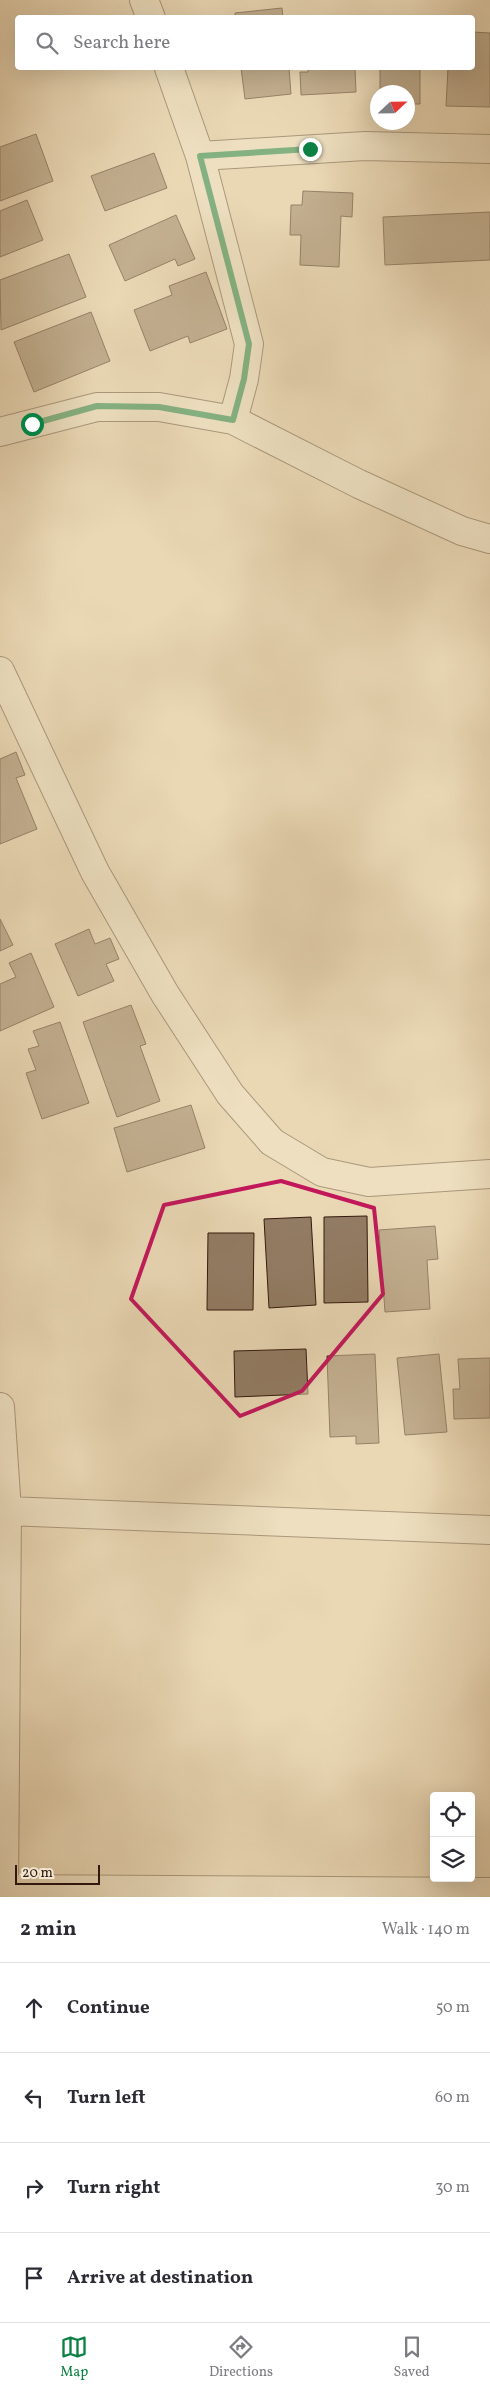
<!DOCTYPE html>
<meta charset="utf-8">
<style>
:root{--surface:#fff;--page:#f2f2f3;--text:#2b2b33;--muted:#7c7c81;--line:#e1e1e2;--accent:#0b8043}
body{margin:0;font-family:Vollkorn,serif;background:var(--page);color:var(--text)}
.controls{position:absolute;right:15px;bottom:15px;display:grid;overflow:hidden;border-radius:5px;box-shadow:0 5px 20px #0002}
.controls button{width:45px;height:45px;display:grid;place-items:center;padding:0;border:0;border-bottom:1px solid var(--line);background:var(--surface);color:var(--text);font:25px sans-serif}
.compass{position:absolute;left:370px;top:85px;width:45px;height:45px;border-radius:50%;background:var(--surface);box-shadow:0 5px 20px #0002;rotate:68deg}
.scale{position:absolute;left:15px;bottom:12px;width:85px;box-sizing:border-box;padding-left:5px;border:2px solid #33190d;border-top:0;font-size:14px;line-height:18px;white-space:nowrap;color:#33190d;-webkit-text-stroke:4px #f1e6cf;paint-order:stroke}
.stop{position:absolute;width:15px;height:15px;margin:-11px;border:4px solid #0b8043;border-radius:50%;background:#fff}
.stop.end{background:#0b8043;border-color:#fff;box-shadow:0 1px 5px #0008}
.list{margin:0;padding:0;list-style:none}
h2{display:flex;justify-content:space-between;align-items:center;height:65px;margin:0;padding:0 20px;font-size:21px}
h2 small{font-size:16px;font-weight:400;color:var(--muted)}
.list li{display:grid;grid-template-columns:32px 1fr auto;gap:15px;align-items:center;box-sizing:border-box;height:90px;padding:0 20px;border-top:1px solid var(--line)}
.list b{display:block;font-size:19px;white-space:nowrap}
.list em{font-size:16px;font-style:normal;color:var(--muted)}
.icon{flex:none;width:28px;height:28px;fill:none;stroke:currentColor;stroke-width:2;stroke-linecap:round;stroke-linejoin:round}
.map{position:relative;flex:none;width:490px;height:1897px;overflow:hidden}
.search{position:absolute;background:var(--surface);box-shadow:0 5px 20px #0002;left:15px;right:15px;top:15px;height:55px;display:flex;align-items:center;gap:12px;box-sizing:border-box;padding:0 18px;border-radius:5px;color:var(--muted);font-size:19px}
.sheet{height:425px;background:var(--surface)}
nav{display:flex;justify-content:space-around;align-items:center;box-sizing:border-box;height:70px;border-top:1px solid var(--line);background:var(--surface);font-size:14px;color:var(--muted)}
nav a{display:grid;justify-items:center;gap:2px}
nav .on{color:var(--accent)}
.map>svg:first-child{display:block}
.building{fill:#927c64;stroke:#33190d}
.lines{fill:none;stroke-linecap:round;stroke-linejoin:round}
.minor-casing{stroke:#614937;stroke-width:30}
.tertiary-casing{stroke:#614937;stroke-width:30}
.minor{stroke:#f1e6cf;stroke-width:28}
.tertiary{stroke:#f1e6cf;stroke-width:28}
.route{stroke:#0b8043;stroke-width:6}
.marked{fill:none;stroke:#c2185b;stroke-width:4;stroke-linejoin:round}
</style>
<div class="map">
<svg width="490" height="1897" viewBox="0 0 490 1897">
<rect width="100%" height="100%" fill="#ead8b5"/>
<filter id="stains"><feTurbulence type="fractalNoise" baseFrequency=".004" numOctaves="4"/><feColorMatrix values="0 0 0 0 .2 0 0 0 0 .09 0 0 0 0 .02 0 0 0 .5 -.17"/></filter>
<radialGradient id="worn" r=".72"><stop offset=".6" stop-color="#630" stop-opacity="0"/><stop offset="1" stop-color="#630" stop-opacity=".3"/></radialGradient>
<path class="building" d="M282,8L283,18H235V13Z
M472,32L490,33V107L446,106L448,68H472Z
M241,68H289L291,94L245,99Z
M308,68H355L356,92L301,95L300,72H308Z
M380,68H420V104H408V92H380Z
M36,134L53,181L0,201V147Z
M154,153L167,188L105,211L91,176Z
M303,191L353,193L352,217L341,216L339,267L300,265L301,235H290L291,205H302Z
M27,200L43,240L0,257V211Z
M490,212V260L385,265L383,217Z
M176,215L195,259L178,266L175,259L125,281L109,245Z
M69,254L86,297L1,330L0,280Z
M206,272L227,329L190,343L188,336L150,351L134,310L172,295L169,286Z
M91,312L110,361L34,392L14,342Z
M16,752L25,775L16,778L37,829L0,844V759Z
M0,919L13,945L0,951Z
M89,929L95,944L110,938L119,959L106,964L114,981L78,996L55,944Z
M31,953L54,1007L0,1031V984L16,977L9,963Z
M131,1005L146,1044L140,1046L160,1101L117,1117L83,1022Z
M60,1022L89,1103L42,1119L26,1073L36,1070L28,1049L39,1046L33,1031Z
M191,1105L205,1148L127,1172L114,1128Z
M367,1216L368,1302L324,1303V1217Z
M311,1217L316,1305L269,1308L264,1219Z
M435,1226L438,1259L427,1260L430,1309L385,1312L379,1230Z
M208,1233H254L253,1310H207Z
M306,1349L308,1394L235,1397L234,1351Z
M375,1354L379,1443L356,1444V1436L330,1437L327,1356Z
M439,1354L447,1432L405,1435L397,1358Z
M490,1358V1418L454,1419L453,1389H460L458,1359Z"/>
<g class="lines">
<defs>
<path id="minor" d="M144,0L151,18
M169,68L200,156L249,344L244,379L233,420
M200,156L365,146L490,149
M0,432L97,407H159L233,420L359,484L462,531L490,539
M0,671L95,872L165,994L230,1094L272,1142L322,1172L369,1182L490,1174
M0,1407L7,1511L4,1889
M7,1511L490,1530"/>
<path id="tertiary" d="M0,1889L490,1892"/>
</defs>
<use href="#minor" class="minor-casing"/>
<use href="#tertiary" class="tertiary-casing"/>
<use href="#minor" class="minor"/>
<use href="#tertiary" class="tertiary"/>
</g>
<g class="lines">
<path class="route" d="M32,424L97,406L159,407L233,420L244,379L249,344L200,156L310,149"/>
</g>
<path d="M0 0H490V1897H0ZM281,1181L374,1208L383,1294L302,1391L240,1416L131,1299L164,1205Z" fill="#ead8b5" fill-opacity=".55" fill-rule="evenodd"/>
<path class="marked" d="M281,1181L374,1208L383,1294L302,1391L240,1416L131,1299L164,1205Z"/>
<rect width="100%" height="100%" filter="url(#stains)"/>
<rect width="100%" height="100%" fill="url(#worn)"/>
</svg>
<div class="controls">
<button><svg class="icon" aria-label="locate" viewBox="0 0 24 24"><circle cx="12" cy="12" r="6"/><path d="M12 2v4M12 18v4M2 12h4M18 12h4"/></svg></button>
<button><svg class="icon" aria-label="layers" viewBox="0 0 24 24"><path d="M12 4l9 5-9 5-9-5zM3 14l9 5 9-5"/></svg></button>
</div>
<svg class="compass" viewBox="-18 -18 36 36"><path d="M0-13l5 13h-10z" fill="#e53935"/><path d="M0 13l5-13h-10z" fill="#7c7c81"/></svg>
<div class="scale">20 m</div>
<div class="stop" style="left:32px;top:424px"></div>
<div class="stop end" style="left:310px;top:149px"></div>
<div class="search"><svg class="icon" aria-label="search" viewBox="0 0 24 24"><circle cx="10" cy="10" r="6"/><path d="M15 15l6 6"/></svg>Search here</div>
</div>
<section class="sheet">
<h2>2 min<small>Walk · 140 m</small></h2>
<ul class="list">
<li><svg class="icon" aria-label="ahead" viewBox="0 0 24 24"><path d="M12 20V5M6 11l6-6 6 6"/></svg><div><b>Continue</b></div><em>50 m</em></li>
<li><svg class="icon" aria-label="left" viewBox="0 0 24 24"><path d="M17 20v-9H6M10 6l-5 5 5 5"/></svg><div><b>Turn left</b></div><em>60 m</em></li>
<li><svg class="icon" aria-label="right" viewBox="0 0 24 24"><path d="M7 20v-9h11M14 6l5 5-5 5"/></svg><div><b>Turn right</b></div><em>30 m</em></li>
<li><svg class="icon" aria-label="arrive" viewBox="0 0 24 24"><path d="M6 21V4h12l-3 4 3 4H6"/></svg><div><b>Arrive at destination</b></div></li>
</ul>
</section>
<nav>
<a class="on"><svg class="icon" aria-label="map" viewBox="0 0 24 24"><path d="M3 6l6-2 6 2 6-2v14l-6 2-6-2-6 2zM9 4v14M15 6v14"/></svg>Map</a>
<a><svg class="icon" aria-label="directions" viewBox="0 0 24 24"><path d="M12 3l9 9-9 9-9-9zM9 14v-3h6M13 9l2 2-2 2"/></svg>Directions</a>
<a><svg class="icon" aria-label="saved" viewBox="0 0 24 24"><path d="M7 4h10v16l-5-4-5 4z"/></svg>Saved</a>
</nav>
